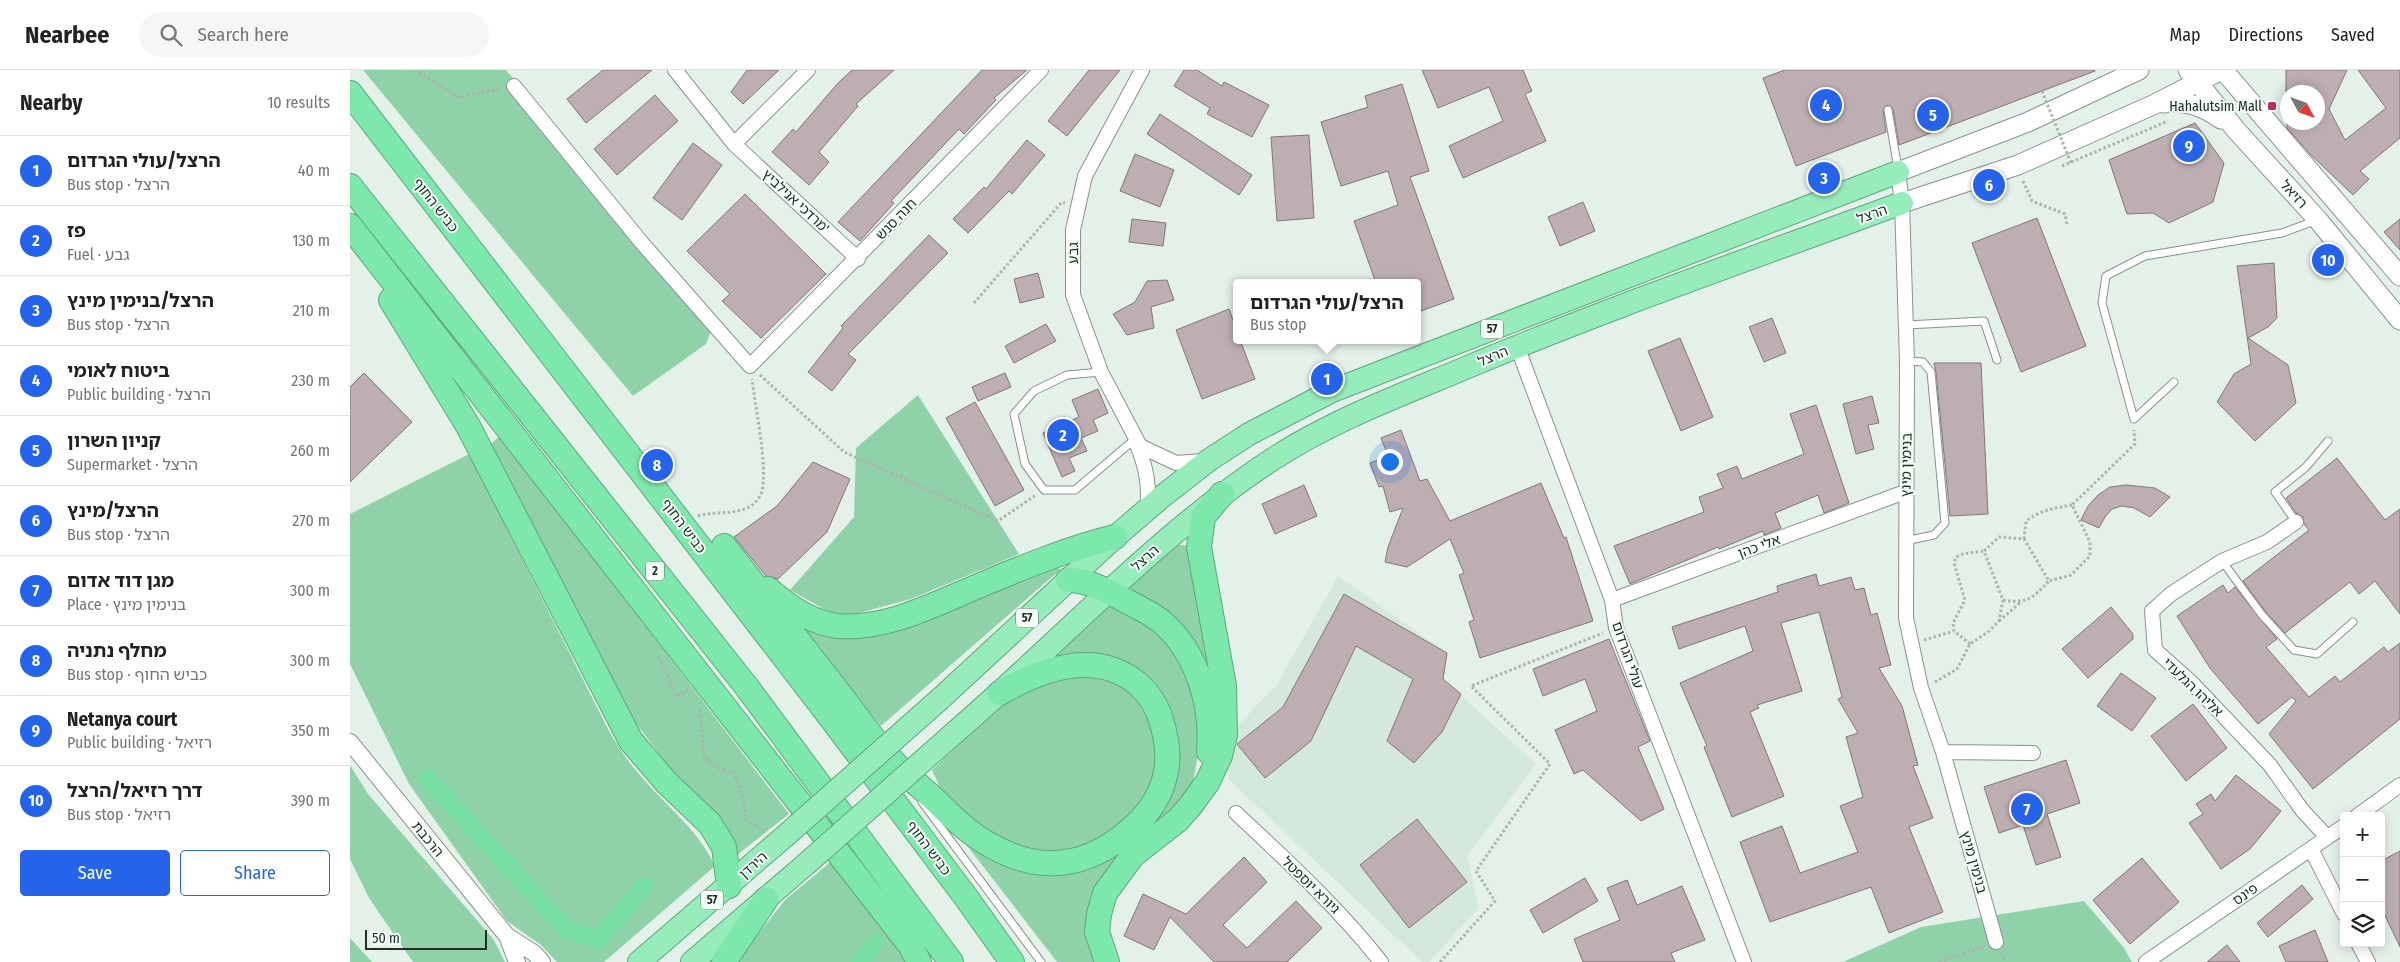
<!DOCTYPE html>
<meta charset="utf-8">
<style>
:root{--surface:#fff;--page:#f6f6f6;--text:#222;--muted:#767676;--line:#e0e0e0;--accent:#2563eb}
body{margin:0;font-family:"Fira Sans Condensed","Noto Sans Hebrew",sans-serif;background:var(--page);color:var(--text)}
.controls{position:absolute;right:15px;bottom:15px;display:grid;overflow:hidden;border-radius:5px;box-shadow:0 2px 12px #0003}
.controls button{width:45px;height:45px;display:grid;place-items:center;padding:0;border:0;border-bottom:1px solid var(--line);background:var(--surface);color:var(--text);font:25px sans-serif}
.compass{position:absolute;left:1930px;top:15px;width:45px;height:45px;border-radius:50%;background:var(--surface);box-shadow:0 2px 12px #0003;rotate:130deg}
.scale{position:absolute;left:15px;bottom:12px;width:122px;box-sizing:border-box;padding-left:5px;border:2px solid #262b28;border-top:0;font-size:14px;line-height:18px;white-space:nowrap;color:#262b28;-webkit-text-stroke:4px #f1fff6;paint-order:stroke}
.you{position:absolute;left:1039px;top:391px;width:18px;height:18px;margin:-12px;border:4px solid #fff;border-radius:50%;background:#1a73e8;box-shadow:0 0 0 8px #1a73e833}
.badge{display:grid;place-items:center;width:32px;height:32px;border-radius:50%;background:var(--accent);color:#fff;font-size:16px;font-weight:700}
.pin{position:absolute;translate:-50% -50%;border:2px solid #fff;box-shadow:0 1px 5px #0006}
.popup{position:absolute;left:883px;top:209px;width:188px;height:65px;box-sizing:border-box;display:grid;place-content:center;border-radius:5px;background:var(--surface);filter:drop-shadow(0 1px 4px #0005);font-size:16px;white-space:nowrap;color:var(--muted)}
.popup b{font-size:19px;color:var(--text)}
.popup::after{content:'';position:absolute;left:50%;top:100%;margin-left:-10px;border:10px solid transparent;border-top-color:var(--surface)}
.list{margin:0;padding:0;list-style:none}
h2{display:flex;justify-content:space-between;align-items:center;height:65px;margin:0;padding:0 20px;font-size:21px}
h2 small{font-size:16px;font-weight:400;color:var(--muted)}
.list li{display:grid;grid-template-columns:32px 1fr auto;gap:15px;align-items:center;box-sizing:border-box;height:70px;padding:0 20px;border-top:1px solid var(--line)}
.list b{display:block;font-size:19px;white-space:nowrap}
.list p{margin:0;font-size:16px;white-space:nowrap;color:var(--muted)}
.list em{font-size:16px;font-style:normal;color:var(--muted)}
.actions{display:flex;gap:10px;padding:15px 20px}
.actions a{flex:1;padding:11px 0;border:1px solid var(--accent);border-radius:5px;text-align:center;font-size:18px;color:var(--accent)}
.actions .main{background:var(--accent);color:#fff}
.icon{flex:none;width:28px;height:28px;fill:none;stroke:currentColor;stroke-width:2;stroke-linecap:round;stroke-linejoin:round}
.map{position:relative;flex:none;width:2050px;height:892px;overflow:hidden}
header{display:flex;align-items:center;gap:30px;box-sizing:border-box;height:70px;padding:0 25px;background:var(--surface);border-bottom:1px solid var(--line)}
header strong{font-size:24px}
nav{display:flex;gap:28px;margin-inline-start:auto;font-size:18px}
.search{width:350px;height:45px;background:var(--page);display:flex;align-items:center;gap:12px;box-sizing:border-box;padding:0 18px;border-radius:28px;color:var(--muted);font-size:19px}
main{display:flex}
aside{flex:1;background:var(--surface)}
.map>svg:first-child{display:block}
.built{fill:#d4e9db}
.green{fill:#8fd1a9}
.lines{fill:none;stroke-linecap:round;stroke-linejoin:round}
.canal{stroke:#79e0a5;stroke-width:18}
.building{fill:#bdaeb2;stroke:#837578}
.service-casing{stroke:#87938b;stroke-width:9}
.minor-casing{stroke:#87938b;stroke-width:16}
.tertiary-casing{stroke:#87938b;stroke-width:18}
.secondary-casing{stroke:#87938b;stroke-width:21}
.trunk-casing{stroke:#5fa67d;stroke-width:24}
.motorway-casing{stroke:#5fa67d;stroke-width:26}
.path{stroke:#a9b4ad;stroke-width:3;stroke-dasharray:2.5 2.5;stroke-linecap:butt}
.service{stroke:#fff;stroke-width:7}
.minor{stroke:#fff;stroke-width:14}
.tertiary{stroke:#fff;stroke-width:16}
.secondary{stroke:#fff;stroke-width:19}
.trunk{stroke:#97ecbc;stroke-width:22}
.motorway{stroke:#7de8ab;stroke-width:24}
.trunk-bridge-casing{stroke:#5fa67d;stroke-width:24;stroke-linecap:butt}
.path-bridge{stroke:#a9b4ad;stroke-width:3;stroke-dasharray:2.5 2.5;stroke-linecap:butt}
.trunk-bridge{stroke:#97ecbc;stroke-width:22}
.poi-dot{fill:#bb316b;stroke:#f1fff6;stroke-width:2}
.labels{text-anchor:middle;stroke-width:4;stroke-linejoin:round;paint-order:stroke}
.shield{fill:#f1fff6;stroke:#636b66;stroke-width:1}
.shield-label{font-size:12px;font-weight:bold;fill:#262b28}
.poi-label{font-size:14px;fill:#262b28;stroke:#f1fff6;text-anchor:end}
.street-label{font-size:14px;fill:#262b28;stroke:#f1fff6}
</style>
<header>
<strong>Nearbee</strong>
<div class="search"><svg class="icon" aria-label="search" viewBox="0 0 24 24"><circle cx="10" cy="10" r="6"/><path d="M15 15l6 6"/></svg>Search here</div>
<nav><a>Map</a><a>Directions</a><a>Saved</a></nav>
</header>
<main>
<aside>
<h2>Nearby<small>10 results</small></h2>
<ul class="list">
<li><span class="badge">1</span><div><b>הרצל/עולי הגרדום</b><p>Bus stop · הרצל</p></div><em>40 m</em></li>
<li><span class="badge">2</span><div><b>פז</b><p>Fuel · גבע</p></div><em>130 m</em></li>
<li><span class="badge">3</span><div><b>הרצל/בנימין מינץ</b><p>Bus stop · הרצל</p></div><em>210 m</em></li>
<li><span class="badge">4</span><div><b>ביטוח לאומי</b><p>Public building · הרצל</p></div><em>230 m</em></li>
<li><span class="badge">5</span><div><b>קניון השרון</b><p>Supermarket · הרצל</p></div><em>260 m</em></li>
<li><span class="badge">6</span><div><b>הרצל/מינץ</b><p>Bus stop · הרצל</p></div><em>270 m</em></li>
<li><span class="badge">7</span><div><b>מגן דוד אדום</b><p>Place · בנימין מינץ</p></div><em>300 m</em></li>
<li><span class="badge">8</span><div><b>מחלף נתניה</b><p>Bus stop · כביש החוף</p></div><em>300 m</em></li>
<li><span class="badge">9</span><div><b>Netanya court</b><p>Public building · רזיאל</p></div><em>350 m</em></li>
<li><span class="badge">10</span><div><b>דרך רזיאל/הרצל</b><p>Bus stop · רזיאל</p></div><em>390 m</em></li>
</ul>
<div class="actions"><a class="main">Save</a><a>Share</a></div>
</aside>
<div class="map">
<svg width="2050" height="892" viewBox="0 0 2050 892">
<rect width="100%" height="100%" fill="#e4f1e9"/>
<path class="built" d="M988,506L1097,583L1093,609L1186,694L1117,786L1129,838L1079,892H1072L878,709L887,656L926,616Z"/>
<path class="green" d="M13,0H156L366,249L356,274L283,326Z
M568,325L669,484L561,529L490,548L440,520L504,447L506,378Z
M150,366L439,744L387,785L381,766L369,748L318,696L280,645L141,374Z
M119,384L260,663C268,675 275,688 284,698C311,732 347,757 365,796L254,892H207L191,875L157,851L59,714L0,594V444Z
M821,474L843,476L867,616L852,594L767,520Z
M706,494L710,500L531,656L442,549L462,560Z
M756,533L805,559L831,589L846,631L850,673L843,713L834,730L777,779L747,892H707L608,764L709,802L815,732L797,611L686,602Z
M744,606L775,617L791,632L804,660L807,695L798,723L779,748L749,771L708,783L667,777L620,750L593,724L582,700L647,638L695,614L713,608Z
M0,695L18,724L144,870L155,892H63L19,828L0,789Z
M483,790L557,892H386L435,830Z
M1734,831L1774,878L1782,892H1493L1571,857Z
M0,868L22,892H0Z"/>
<g class="lines">
<path class="canal" d="M78,709L216,859L247,870L295,816
M510,892L525,873"/>
</g>
<path class="building" d="M253,0H302L236,53L217,29Z
M397,0H429L393,34L381,22Z
M502,0H544L506,34L508,36L469,82L479,92L459,115L422,82L443,59L446,62L488,13Z
M632,0H677L644,28L646,30L614,64L609,59L541,131L544,133L510,171L488,152Z
M739,0H770L717,66L698,51Z
M834,0H847L872,16L874,12L919,35L902,67L857,44L860,38L824,16Z
M1072,0H1173L1182,21L1175,24L1196,71L1113,108L1099,76L1153,51L1139,17L1088,38Z
M1435,0H1745V1L1549,75L1543,39L1537,35L1533,40L1536,62L1446,96L1413,8Z
M1936,0H1997L1979,39L1995,70L2036,38L2008,0H2050V68L2010,101L2019,109L2003,125L1961,85L1937,58V52H1968V22H1936Z
M1052,14L1079,101L1060,107L1104,229L1071,241L1067,231V213H1026L1004,151L1048,135L1038,101L991,116L971,52L1018,37L1015,26Z
M305,25L328,51L267,105L244,79Z
M810,44L902,105L889,125L797,64Z
M1845,53L1874,93L1863,132L1819,153L1803,143L1777,144L1759,90Z
M959,65L964,148L927,151L921,67Z
M677,70L695,85L662,124L659,121L618,163L603,149L634,117L636,119Z
M343,73L372,95L332,150L303,128Z
M785,84L824,100L810,137L770,121Z
M395,124L476,204L411,268L372,231L380,224L337,181Z
M1233,132L1245,161L1210,176L1198,147Z
M1687,148L1736,276L1671,302L1622,173Z
M782,149L816,153L813,176L779,172Z
M2050,149V180L2034,162Z
M579,165L598,183L498,284L506,290L482,321L458,302L493,258L491,256Z
M1924,193L1927,248L1918,257L1898,268L1938,295L1946,333L1905,371L1867,332L1884,304L1901,294L1887,196Z
M688,203L694,227L670,233L664,209Z
M817,210L824,230L801,237L804,258L777,265L763,244L785,232L797,211Z
M879,239L887,261V270H890L905,309L852,329L826,260Z
M1422,248L1436,283L1414,292L1399,257Z
M696,254L706,271L664,293L655,276Z
M1330,268L1363,347L1331,361L1298,281Z
M1584,293H1631L1638,444L1600,446L1586,302Z
M14,303L62,352L0,412V317Z
M655,303L661,317L628,331L622,317Z
M748,319L758,343L743,350L748,361L731,368L737,381L719,388L725,401L712,407L693,363L729,347L722,330Z
M1522,326L1529,353L1518,355L1524,379L1506,384L1493,334Z
M625,332L674,420L645,436L596,348Z
M1466,335L1499,433L1474,443L1468,425L1425,443L1431,458L1414,465L1413,461L1369,479L1368,477L1280,514L1264,476L1354,442L1349,427L1373,418L1367,404L1387,396L1392,409L1454,384L1440,344Z
M1051,360L1070,411L1077,409L1100,451L1191,413L1214,468L1216,467L1243,551L1130,588L1119,552L1124,550L1109,505L1114,503L1100,469L1057,497L1035,492L1038,477L1053,438L1040,442L1033,416L1029,417L1020,393L1038,386L1031,368Z
M1987,388L2035,450L2050,439V544L2025,511L2009,524L2000,512L1935,563L1916,542L1893,511L1959,460L1954,454L1953,447L1946,443L1936,428Z
M463,392L500,409L477,462L428,509L416,506L384,467L427,436Z
M954,415L967,446L925,464L912,434Z
M1776,415L1805,418L1820,427L1800,447L1784,438L1772,436L1762,439L1755,447L1749,458L1731,450L1738,436L1748,425L1760,417Z
M1466,504L1469,516L1501,507L1505,520L1514,518L1521,545L1527,543L1541,595L1529,598L1552,636L1568,695L1563,696L1583,748L1559,757L1593,842L1539,863L1521,817L1420,852L1390,772L1432,756L1450,803L1508,782L1490,736L1513,727L1496,667L1508,663L1488,629L1492,627L1469,542L1431,553L1452,621L1407,635L1409,638L1400,642L1434,726L1382,747L1354,677L1357,676L1330,613L1403,581L1395,556L1329,579L1322,557L1428,522L1427,516Z
M1873,515L1878,523L1885,517L1927,569L1916,577L1959,627L1985,606L1990,612L2034,577L2038,582L2050,573V649L1963,719L1919,664L1946,631L1942,627L1908,654L1860,598L1827,546Z
M994,524L1097,583L1093,609L1111,624L1092,662L1064,693L1037,671L1063,609L1006,576L961,671L915,708L887,674L933,637Z
M1761,537L1783,564V569L1738,608L1712,579Z
M1259,569L1300,671L1288,677L1314,739L1291,751L1233,700L1224,704L1205,660L1247,641L1235,609L1193,626L1183,599Z
M1771,603L1806,628L1782,661L1747,636Z
M1843,634L1877,678L1836,711L1801,666Z
M1716,690L1730,733L1697,744L1711,787L1686,795L1673,755L1649,763L1634,717Z
M1886,705L1931,741L1900,779L1871,799L1839,753L1853,744L1846,734L1861,724L1865,731Z
M1067,749L1117,812L1059,858L1010,795Z
M2050,781V877L2031,837V791Z
M894,787L917,812L873,855L897,878L946,831L972,858L937,892H864L820,847L804,880L774,866L793,824L836,844Z
M1792,788L1829,832L1780,874L1743,830Z
M1235,808L1248,831L1193,863L1180,840Z
M1277,810L1287,835L1332,816L1355,870L1321,883L1325,892H1233L1224,869L1270,850L1257,818Z
M1952,815L1963,829L1918,867L1907,853Z
M1965,860L1978,892H1936L1929,876Z
M1877,875L1890,892H1857Z"/>
<g class="lines">
<defs>
<path id="service" d="M1538,40L1548,99
M1556,255L1634,251L1647,290
M751,302L717,305L684,321L664,344L675,394L694,420H725L785,369
M1824,312L1784,349L1752,233L1756,206L1795,186L1932,163L1967,150
M1946,452L1925,422L1956,397L1978,371
M1555,471L1584,465L1595,453L1581,302L1573,292L1557,291
M1872,491L1912,545L1944,580L1967,584L2003,552
M572,732L691,892"/>
<path id="minor" d="M325,0L384,74L508,189
M792,0L735,106L723,160V225L751,302L790,376L826,393L853,391
M164,16L292,173L400,296L691,0
M384,74L458,0
M1548,102L1552,133L1557,291L1556,548L1571,618L1593,682L1646,872
M1167,276L1262,530L1266,558L1394,892
M786,372C796,396 800,415 797,441
M1946,452L1917,472L1872,491L1821,524L1802,541L1805,580L1842,613L1920,695L1952,740L1977,767
M1262,530L1555,422
M1593,682L1683,683
M886,743C937,791 988,837 1031,892
M2007,746L2050,715
M1961,779L1994,844
M2008,873L2018,892
M1796,892L1994,756"/>
<path id="tertiary" d="M0,672L157,866L167,892
M157,866L184,883L192,892"/>
<path id="secondary" d="M1838,0L1886,60L1968,150L2050,250
M1873,0L2050,206
M1813,33C1836,30 1852,36 1871,49
M1548,102L1678,52L1789,0
M1552,133L1668,95L1805,34L1871,0"/>
<path id="trunk" d="M590,629L765,467L814,425L859,390L899,364L982,321L1548,102
M611,657C715,567 807,465 923,389C980,352 1043,328 1106,302C1252,240 1403,188 1552,133
M289,892L434,767
M342,892L455,795"/>
<path id="motorway" d="M0,23L478,644L615,826L662,892
M0,116L396,616L601,892
M0,156L560,875L569,892
M41,230L118,356L281,671L316,712L360,754L374,777L379,816
M374,476C410,522 446,568 482,614C500,637 517,661 535,683C549,699 567,714 583,728C601,746 618,763 640,775C690,804 737,798 780,760C795,747 809,729 814,710C820,691 817,669 811,650C807,636 799,624 788,614C746,579 691,599 650,623
M718,510C737,510 753,519 769,527C783,535 800,542 812,552C848,583 863,637 859,682
M418,519C437,536 462,553 488,556C538,560 587,533 633,514C676,496 720,478 765,467
M374,892L416,829
M757,892L747,862L749,844L755,823L783,785L828,750L841,735L857,713L870,686L875,665L874,616L849,477L853,447L872,424"/>
</defs>
<use href="#service" class="service-casing"/>
<use href="#minor" class="minor-casing"/>
<use href="#tertiary" class="tertiary-casing"/>
<use href="#secondary" class="secondary-casing"/>
<use href="#trunk" class="trunk-casing"/>
<use href="#motorway" class="motorway-casing"/>
<path class="path" d="M65,0L108,27L151,19
M1712,96L1818,51
M1673,111L1682,131L1715,144L1717,155
M624,233L712,132L715,133
M410,305L494,382L648,451L686,425
M348,446C364,441 382,445 397,438C404,435 410,428 412,421C418,397 405,336 402,309
M1674,469L1676,451C1691,440 1704,438 1722,435
M1653,530C1677,534 1682,529 1699,511
M1649,551L1670,533
M1574,570L1604,561
M1620,574L1604,561L1603,553L1615,530L1604,493L1606,487L1613,484L1633,481
M309,587L327,627L338,620
M1585,612L1607,599L1620,574L1638,562L1649,551L1653,530L1634,481L1649,467L1674,469L1699,511L1721,505L1740,486V472L1722,435L1785,374L1784,360
M350,640L354,687L368,698L384,703L394,731L396,750L414,761
M1651,883L1655,892
M1090,892L1145,831L1126,801L1200,694L1121,616L1253,563
M1589,892L1633,877"/>
<use href="#service" class="service"/>
<use href="#minor" class="minor"/>
<use href="#tertiary" class="tertiary"/>
<use href="#secondary" class="secondary"/>
<use href="#trunk" class="trunk"/>
<use href="#motorway" class="motorway"/>
<defs>
<path id="trunk-bridge" d="M434,767L590,629
M455,795L611,657"/>
</defs>
<use href="#trunk-bridge" class="trunk-bridge-casing"/>
<path class="path-bridge" d="M1692,21L1721,93"/>
<use href="#trunk-bridge" class="trunk-bridge"/>
</g>
<rect class="poi-dot" x="1917" y="31" width="10" height="10" rx="2.5"/>
<g class="labels">
<g class="shield">
<rect x="1131" y="249.5" width="22" height="19" rx="4"/>
<rect x="296" y="491.5" width="18" height="19" rx="4"/>
<rect x="666" y="538.5" width="22" height="19" rx="4"/>
<rect x="351" y="820.5" width="22" height="19" rx="4"/>
</g>
<g class="shield-label">
<text x="1142" y="263">57</text>
<text x="305" y="505">2</text>
<text x="677" y="552">57</text>
<text x="362" y="834">57</text>
</g>
<g class="poi-label">
<text x="1912" y="41">Hahalutsim Mall</text>
</g>
<g class="street-label">
<text transform="translate(1944 124) rotate(48)" y="5">רזיאל</text>
<text transform="translate(446 131) rotate(43)" y="5">מרדכי אנילביץ'</text>
<text transform="translate(86 135) rotate(52)" y="5">כביש החוף</text>
<text transform="translate(1522 144) rotate(-20)" y="5">הרצל</text>
<text transform="translate(546 149) rotate(-46)" y="5">חנה סנש</text>
<text transform="translate(723 183) rotate(-89)" y="5">גבע</text>
<text transform="translate(1143 286) rotate(-23)" y="5">הרצל</text>
<text transform="translate(1556 395) rotate(-89)" y="5">בנימין מינץ</text>
<text transform="translate(334 456) rotate(53)" y="5">כביש החוף</text>
<text transform="translate(1409 476) rotate(-20)" y="5">אלי כהן</text>
<text transform="translate(795 488) rotate(-42)" y="5">הרצל</text>
<text transform="translate(1278 585) rotate(71)" y="5">עולי הגרדום</text>
<text transform="translate(1843 617) rotate(44)" y="5">אליהו הגלעדי</text>
<text transform="translate(78 769) rotate(51)" y="5">הרכבת</text>
<text transform="translate(579 778) rotate(53)" y="5">כביש החוף</text>
<text transform="translate(1624 792) rotate(74)" y="5">בנימין מינץ</text>
<text transform="translate(403 795) rotate(-42)" y="5">הירדן</text>
<text transform="translate(961 815) rotate(44)" y="5">גיורא יוספטל</text>
<text transform="translate(1895 824) rotate(-34)" y="5">פינס</text>
</g>
</g>
</svg>
<div class="controls">
<button>+</button>
<button>−</button>
<button><svg class="icon" aria-label="layers" viewBox="0 0 24 24"><path d="M12 4l9 5-9 5-9-5zM3 14l9 5 9-5"/></svg></button>
</div>
<svg class="compass" viewBox="-18 -18 36 36"><path d="M0-13l5 13h-10z" fill="#e53935"/><path d="M0 13l5-13h-10z" fill="#767676"/></svg>
<div class="scale">50 m</div>
<div class="you"></div>
<div class="pin badge" style="left:977px;top:309px">1</div>
<div class="popup"><b>הרצל/עולי הגרדום</b>Bus stop</div>
<div class="pin badge" style="left:713px;top:365px">2</div>
<div class="pin badge" style="left:1474px;top:108px">3</div>
<div class="pin badge" style="left:1476px;top:35px">4</div>
<div class="pin badge" style="left:1583px;top:45px">5</div>
<div class="pin badge" style="left:1639px;top:115px">6</div>
<div class="pin badge" style="left:1677px;top:739px">7</div>
<div class="pin badge" style="left:307px;top:395px">8</div>
<div class="pin badge" style="left:1839px;top:76px">9</div>
<div class="pin badge" style="left:1978px;top:190px">10</div>
</div>
</main>
